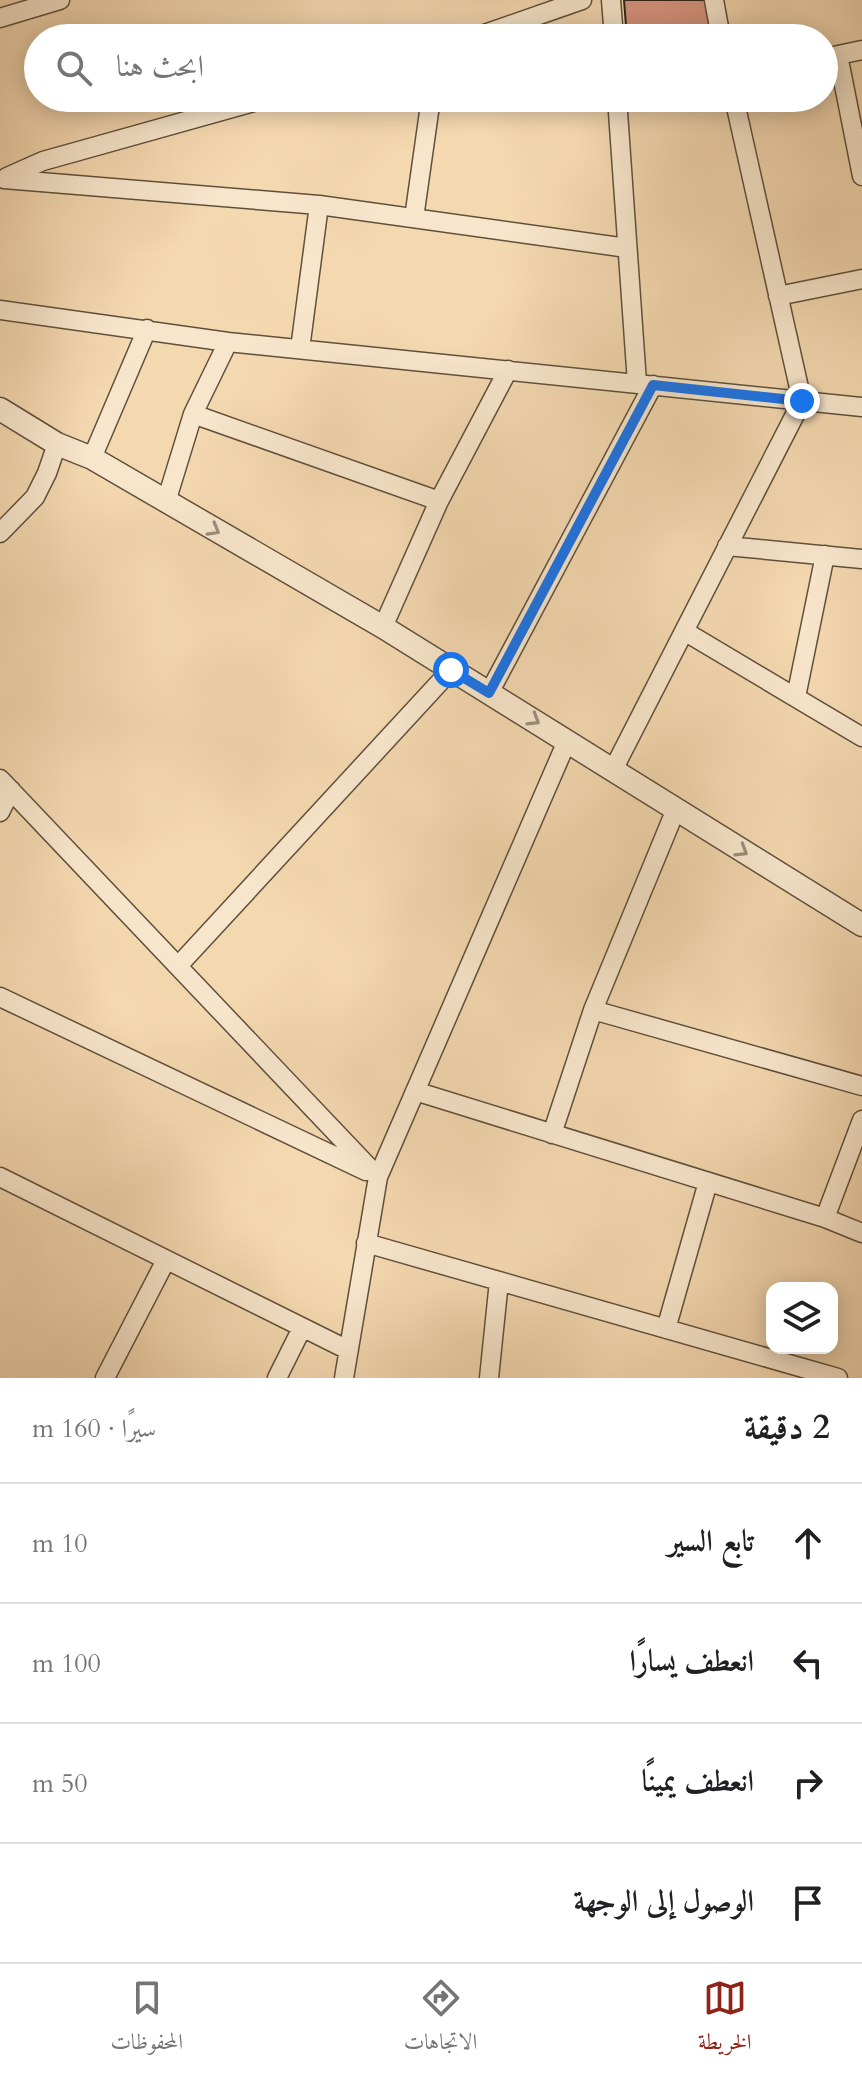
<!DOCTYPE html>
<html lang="ar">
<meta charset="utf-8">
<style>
:root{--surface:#fff;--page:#f6f6f6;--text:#202124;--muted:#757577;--line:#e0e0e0;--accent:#8f2418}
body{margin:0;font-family:Cardo,Amiri,serif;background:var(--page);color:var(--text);direction:rtl}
.controls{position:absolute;right:24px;bottom:24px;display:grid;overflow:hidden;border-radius:16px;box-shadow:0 4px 20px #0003}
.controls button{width:72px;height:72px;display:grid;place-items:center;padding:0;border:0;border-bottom:2px solid var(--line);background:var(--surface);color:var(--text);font:40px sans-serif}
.stop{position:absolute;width:24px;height:24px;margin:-18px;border:6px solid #1a73e8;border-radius:50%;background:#fff}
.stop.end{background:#1a73e8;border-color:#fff;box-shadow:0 2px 8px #0008}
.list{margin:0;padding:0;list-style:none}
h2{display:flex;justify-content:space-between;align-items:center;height:104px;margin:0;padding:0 32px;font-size:34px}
h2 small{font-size:26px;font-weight:400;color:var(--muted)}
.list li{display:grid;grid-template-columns:52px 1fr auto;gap:24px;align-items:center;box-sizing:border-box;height:120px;padding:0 32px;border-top:2px solid var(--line)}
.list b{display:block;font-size:30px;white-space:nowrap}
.list em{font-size:26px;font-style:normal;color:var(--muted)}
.icon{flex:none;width:44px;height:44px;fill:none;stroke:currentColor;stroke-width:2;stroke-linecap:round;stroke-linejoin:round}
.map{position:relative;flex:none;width:862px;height:1378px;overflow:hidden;direction:ltr}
.search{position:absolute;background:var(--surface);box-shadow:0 4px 20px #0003;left:24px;right:24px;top:24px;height:88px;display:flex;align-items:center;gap:20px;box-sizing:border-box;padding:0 28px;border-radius:44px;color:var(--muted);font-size:30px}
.sheet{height:584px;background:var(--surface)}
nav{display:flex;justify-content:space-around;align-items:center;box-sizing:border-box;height:112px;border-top:2px solid var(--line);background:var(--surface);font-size:22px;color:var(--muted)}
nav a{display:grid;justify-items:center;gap:4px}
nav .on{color:var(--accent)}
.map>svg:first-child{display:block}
.building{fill:#d6957f;stroke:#2d2316;stroke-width:2}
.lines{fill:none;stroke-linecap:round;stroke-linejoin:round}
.minor-casing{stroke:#5f503c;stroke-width:21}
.tertiary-casing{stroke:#5f503c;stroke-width:25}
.minor{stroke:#f8e6cc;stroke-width:18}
.tertiary{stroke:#f8e6cc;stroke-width:22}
.oneway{stroke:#9d8e7a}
.route{stroke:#1a73e8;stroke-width:10}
</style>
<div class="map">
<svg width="862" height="1378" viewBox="0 0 862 1378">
<rect width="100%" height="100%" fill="#f4d8b0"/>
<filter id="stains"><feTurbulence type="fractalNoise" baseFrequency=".0025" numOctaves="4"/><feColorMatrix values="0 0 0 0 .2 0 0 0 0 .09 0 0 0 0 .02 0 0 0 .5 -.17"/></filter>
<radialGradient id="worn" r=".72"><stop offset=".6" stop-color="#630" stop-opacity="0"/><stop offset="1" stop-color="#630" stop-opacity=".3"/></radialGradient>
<path class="building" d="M624,0H707L713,38H627Z"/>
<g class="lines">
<defs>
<path id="minor" d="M611,0L614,38
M714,0L721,38
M0,18L60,0
M473,38L582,0
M838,55L862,176
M824,58L862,50
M617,98L637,383
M7,177L43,161L268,98
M4,179L319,205L627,248
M414,218L431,98
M778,296L862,279
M0,310L228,342L862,407
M300,349L319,205
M193,414L439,501
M92,458L147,329
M166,502L193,414L228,342
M0,533L35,497L47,473L57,444
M727,546L862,559
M383,627L439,501L508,370
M684,631L862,737
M489,693L653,385
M796,697L825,555
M613,770L802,401L734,98
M0,779L378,1177
M0,812L11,790
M178,966L451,670
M0,997L366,1171
M593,1010L862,1086
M415,1091L825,1218L862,1233
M552,1134L593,1010L676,809
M0,1177L348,1350
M825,1218L862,1120
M366,1243L838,1378
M666,1329L708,1182
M105,1378L166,1260
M277,1378L302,1328
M344,1378L378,1177L567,741
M489,1378L499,1281"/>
<path id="tertiary" d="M0,409L57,444L92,458L383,627L862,925"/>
</defs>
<use href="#minor" class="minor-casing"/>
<use href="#tertiary" class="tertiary-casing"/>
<use href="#minor" class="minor"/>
<use href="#tertiary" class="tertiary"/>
</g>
<defs><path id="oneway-chevron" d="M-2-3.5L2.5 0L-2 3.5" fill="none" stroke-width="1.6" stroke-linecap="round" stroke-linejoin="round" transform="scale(2)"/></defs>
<g class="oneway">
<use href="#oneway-chevron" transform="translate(214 530) rotate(30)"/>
<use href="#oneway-chevron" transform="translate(534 720) rotate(32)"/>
<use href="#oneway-chevron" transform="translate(742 851) rotate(32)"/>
</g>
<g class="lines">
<path class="route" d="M451,670L489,693L653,385L802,401"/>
</g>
<rect width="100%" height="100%" filter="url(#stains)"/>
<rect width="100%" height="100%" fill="url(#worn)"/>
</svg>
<div class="controls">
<button><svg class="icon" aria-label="layers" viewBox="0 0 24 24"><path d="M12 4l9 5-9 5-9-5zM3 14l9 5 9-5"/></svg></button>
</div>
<div class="stop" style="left:451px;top:670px"></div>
<div class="stop end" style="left:802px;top:401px"></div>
<div class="search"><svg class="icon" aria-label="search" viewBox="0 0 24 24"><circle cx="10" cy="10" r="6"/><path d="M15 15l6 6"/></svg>ابحث هنا</div>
</div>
<section class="sheet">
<h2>2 دقيقة<small>سيرًا · 160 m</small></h2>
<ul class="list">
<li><svg class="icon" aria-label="ahead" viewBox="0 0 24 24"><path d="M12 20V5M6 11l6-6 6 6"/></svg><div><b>تابع السير</b></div><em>10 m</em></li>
<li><svg class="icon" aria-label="left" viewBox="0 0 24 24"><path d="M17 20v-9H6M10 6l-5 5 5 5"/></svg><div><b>انعطف يسارًا</b></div><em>100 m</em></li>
<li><svg class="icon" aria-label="right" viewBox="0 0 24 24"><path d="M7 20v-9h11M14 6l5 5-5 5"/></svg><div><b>انعطف يمينًا</b></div><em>50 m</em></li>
<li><svg class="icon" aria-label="arrive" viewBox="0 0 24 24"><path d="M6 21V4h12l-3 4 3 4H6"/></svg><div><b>الوصول إلى الوجهة</b></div></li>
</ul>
</section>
<nav>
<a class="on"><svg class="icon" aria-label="map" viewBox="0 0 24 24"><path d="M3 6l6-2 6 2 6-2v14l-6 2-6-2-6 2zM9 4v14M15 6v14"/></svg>الخريطة</a>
<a><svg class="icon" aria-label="directions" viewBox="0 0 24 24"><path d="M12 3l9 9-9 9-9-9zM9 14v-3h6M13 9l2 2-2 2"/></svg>الاتجاهات</a>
<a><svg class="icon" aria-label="saved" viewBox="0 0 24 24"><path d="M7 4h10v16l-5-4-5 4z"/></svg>المحفوظات</a>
</nav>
